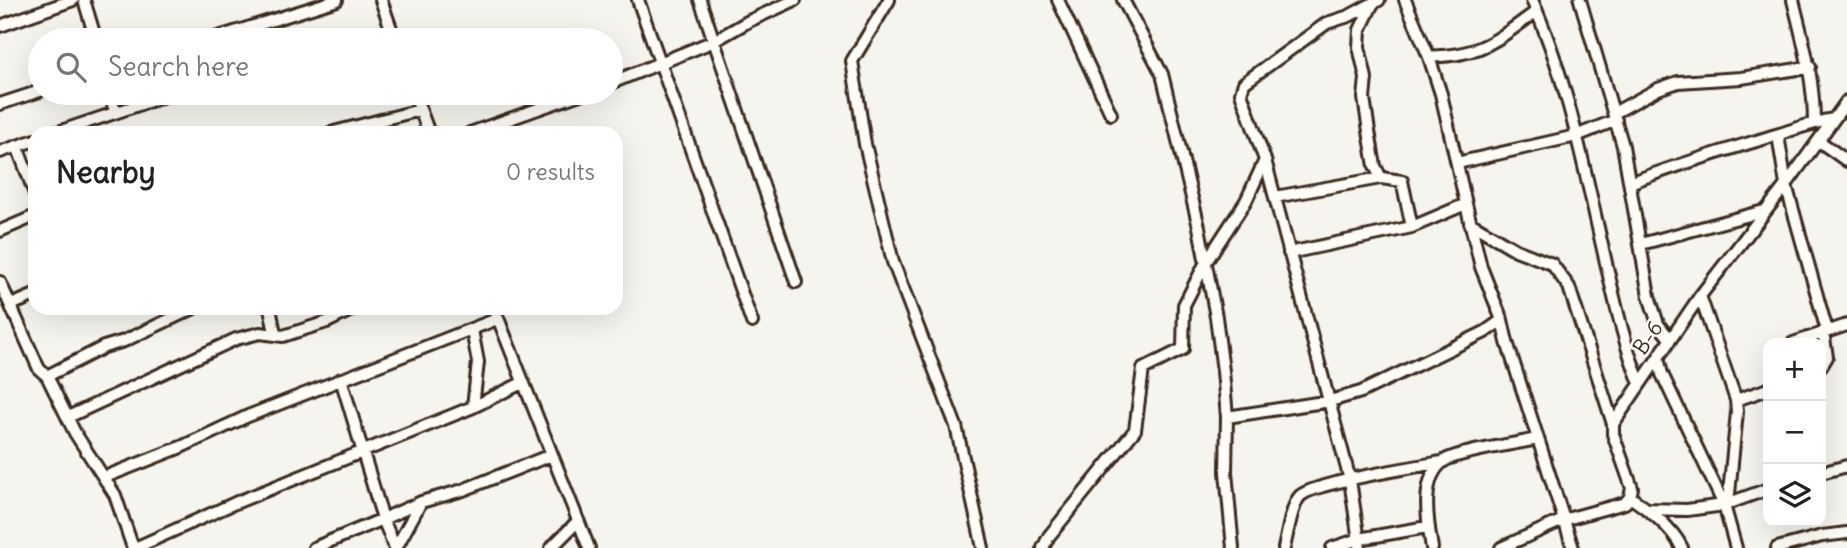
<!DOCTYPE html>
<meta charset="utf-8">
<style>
:root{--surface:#fff;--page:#f6f6f6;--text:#222;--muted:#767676;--line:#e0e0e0}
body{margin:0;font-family:Delius,sans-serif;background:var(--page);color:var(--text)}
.controls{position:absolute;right:21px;bottom:21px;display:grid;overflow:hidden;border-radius:14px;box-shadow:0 7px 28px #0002}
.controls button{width:63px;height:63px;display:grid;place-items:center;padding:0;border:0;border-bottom:2px solid var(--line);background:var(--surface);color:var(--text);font:35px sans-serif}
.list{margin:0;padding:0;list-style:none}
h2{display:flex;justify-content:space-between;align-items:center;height:91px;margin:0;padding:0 28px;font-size:30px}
h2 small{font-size:23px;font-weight:400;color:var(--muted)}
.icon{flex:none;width:38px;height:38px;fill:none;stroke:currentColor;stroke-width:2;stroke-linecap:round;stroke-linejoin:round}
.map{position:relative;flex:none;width:1847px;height:548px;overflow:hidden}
.search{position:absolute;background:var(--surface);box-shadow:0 7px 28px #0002;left:28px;top:28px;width:595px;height:77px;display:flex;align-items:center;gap:18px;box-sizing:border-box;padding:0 24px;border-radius:38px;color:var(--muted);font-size:26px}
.panel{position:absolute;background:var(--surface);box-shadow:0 7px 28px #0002;left:28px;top:126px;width:595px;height:189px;border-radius:21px}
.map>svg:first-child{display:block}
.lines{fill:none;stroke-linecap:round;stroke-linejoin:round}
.minor-casing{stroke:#3b2a1e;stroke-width:16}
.minor{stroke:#fdfcf7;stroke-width:10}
.labels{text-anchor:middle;stroke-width:5;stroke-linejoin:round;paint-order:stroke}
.street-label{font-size:21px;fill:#3b2a1e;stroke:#fdfcf7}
</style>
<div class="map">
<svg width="1847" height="548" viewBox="0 0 1847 548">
<rect width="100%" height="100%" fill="#f5f4ee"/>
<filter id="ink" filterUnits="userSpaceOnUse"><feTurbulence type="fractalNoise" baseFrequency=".0143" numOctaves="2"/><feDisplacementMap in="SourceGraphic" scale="14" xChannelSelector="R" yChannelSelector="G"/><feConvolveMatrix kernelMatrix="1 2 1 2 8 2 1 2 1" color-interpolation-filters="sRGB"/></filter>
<g filter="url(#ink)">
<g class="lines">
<defs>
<path id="minor" d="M84,0L96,40
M381,0L395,40
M638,0L752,322
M700,0L796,282
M889,0L852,61L865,144L893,262L956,426L983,548
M1058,0L1111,114
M1123,0L1162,74L1199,227L1216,317L1223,371L1227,417L1226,472L1233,548
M1532,0C1568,81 1584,168 1604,254C1614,297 1623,342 1640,383
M1580,0L1623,146L1649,296L1658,324L1670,339
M1793,0C1803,41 1814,79 1814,122
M1372,5L1360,30L1359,47L1366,78L1364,98L1369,131L1375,166L1381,178L1402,181L1412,227
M0,26L73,0
M209,40L337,0
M1429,57C1440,56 1452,56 1463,53C1490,48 1515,27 1537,11
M611,83L714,41L749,21L795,0
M110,93L115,112
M414,93L429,133
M0,104L40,91
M1614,113L1658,89L1678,82L1741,78L1810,67
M55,133L174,93
M330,133L420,110
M470,133L583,93
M1778,135L1786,185L1827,331
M35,140L17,146L35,194
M1819,141L1847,161
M0,152L17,146
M1265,160L1350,480L1360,548
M1457,163L1576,136L1616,120
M1630,183C1678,164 1727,150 1776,135C1796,129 1813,122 1834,119
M1275,197L1381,178
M1466,204L1481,267L1502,320L1507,342L1573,548
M1470,223L1516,250L1552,264L1569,287L1613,424
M0,231L35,216
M1641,244L1764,211
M1289,253L1412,227L1466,204L1441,94L1429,57L1405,0
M0,282L39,369L47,376L75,433L115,495L133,548
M1700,296L1736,400L1737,412L1728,504
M11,305L35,295
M270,308L275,333
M494,308L589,548
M1793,343L1847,325
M1658,358L1662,374L1724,505L1736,548
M1821,367L1827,357L1823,332
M47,376L104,347L124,341L194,308
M1736,400L1768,389
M473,407L522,383
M68,417L236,339L260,333L283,336L327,322L355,308
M1227,417L1330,401L1361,392L1485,332L1502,320
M1821,473L1847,466
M105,477L181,447L248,416L497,319
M1630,497C1649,510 1672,527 1682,548
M1648,509L1687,510L1724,505L1768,489
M135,548L235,503L473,407L478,362L472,330
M314,548L383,519L341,379
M395,548L383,519L421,502L463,490L551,455
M396,548L421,502
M551,548L578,521
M1043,548L1049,536L1135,430L1143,369L1183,349L1184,305L1206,262L1246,201L1265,160L1241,93L1244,83L1327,23L1349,16L1379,0
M1284,548C1287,536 1292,504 1300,496C1313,483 1419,466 1442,462
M1332,548L1359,539L1427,527
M1432,548C1428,524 1419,478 1444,461C1457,452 1519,443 1538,439
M1501,548L1563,520L1625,503L1630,497L1632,488L1613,434V424L1700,296L1786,185L1847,101
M1777,548L1822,536L1847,533"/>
</defs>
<use href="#minor" class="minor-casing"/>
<use href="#minor" class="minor"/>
</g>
</g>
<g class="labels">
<g class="street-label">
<text transform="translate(1648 338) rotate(-56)" y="7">B-6</text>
</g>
</g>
</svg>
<div class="controls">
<button>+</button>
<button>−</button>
<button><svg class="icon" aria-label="layers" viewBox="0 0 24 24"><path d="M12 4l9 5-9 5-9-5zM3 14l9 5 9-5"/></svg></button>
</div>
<div class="search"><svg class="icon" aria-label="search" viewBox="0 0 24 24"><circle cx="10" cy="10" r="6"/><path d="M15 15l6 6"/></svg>Search here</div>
<section class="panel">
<h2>Nearby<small>0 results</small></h2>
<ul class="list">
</ul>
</section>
</div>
